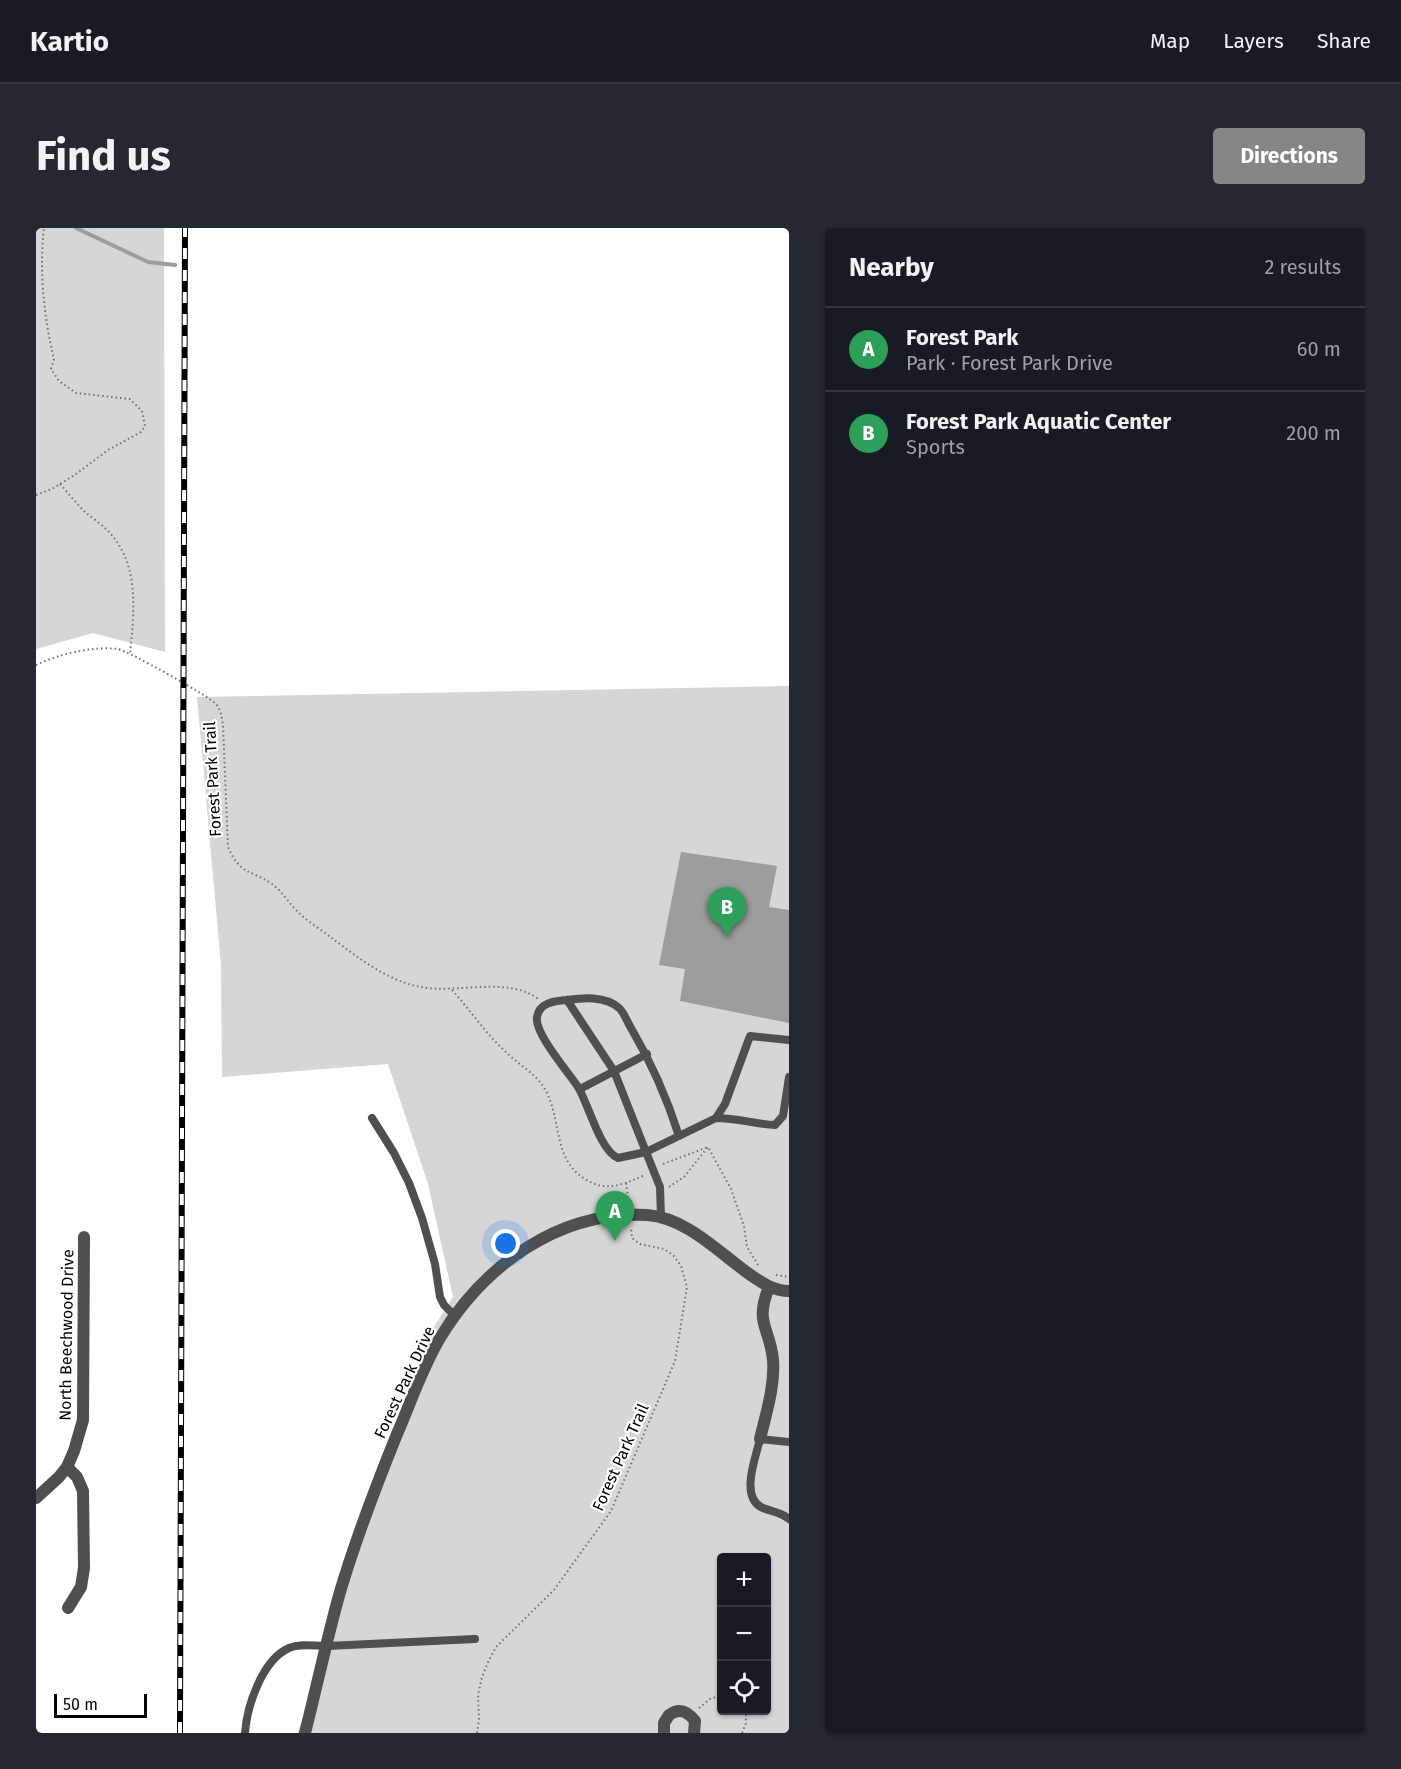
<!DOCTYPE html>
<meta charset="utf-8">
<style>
:root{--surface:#171b24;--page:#242831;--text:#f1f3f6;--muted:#9ea1a6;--line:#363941;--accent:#858687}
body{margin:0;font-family:"Fira Sans",sans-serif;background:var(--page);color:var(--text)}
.controls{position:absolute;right:18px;bottom:18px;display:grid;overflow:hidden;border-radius:6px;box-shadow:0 2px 4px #0004}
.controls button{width:54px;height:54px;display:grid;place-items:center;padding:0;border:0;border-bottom:2px solid var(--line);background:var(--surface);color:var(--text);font:30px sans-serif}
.scale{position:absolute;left:18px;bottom:15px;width:93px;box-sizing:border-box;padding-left:6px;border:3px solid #000;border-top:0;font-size:16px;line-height:21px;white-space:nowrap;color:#000;-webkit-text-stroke:4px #fff;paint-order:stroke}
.you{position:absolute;left:470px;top:1016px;width:21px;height:21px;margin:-15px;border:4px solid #fff;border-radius:50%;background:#1a73e8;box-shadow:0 0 0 9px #1a73e833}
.badge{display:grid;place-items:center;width:39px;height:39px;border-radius:50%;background:var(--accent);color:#fff;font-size:20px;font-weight:700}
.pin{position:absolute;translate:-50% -50px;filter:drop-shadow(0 2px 3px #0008)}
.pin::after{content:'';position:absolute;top:32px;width:21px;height:18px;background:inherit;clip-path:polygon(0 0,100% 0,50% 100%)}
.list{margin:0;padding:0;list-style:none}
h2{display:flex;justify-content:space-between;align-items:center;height:78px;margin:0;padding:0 24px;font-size:26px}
h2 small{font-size:20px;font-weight:400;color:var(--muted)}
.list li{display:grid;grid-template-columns:39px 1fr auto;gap:18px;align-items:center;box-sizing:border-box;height:84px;padding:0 24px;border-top:2px solid var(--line)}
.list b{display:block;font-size:22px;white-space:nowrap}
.list p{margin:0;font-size:20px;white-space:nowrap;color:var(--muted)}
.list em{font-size:20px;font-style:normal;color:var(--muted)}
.icon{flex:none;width:33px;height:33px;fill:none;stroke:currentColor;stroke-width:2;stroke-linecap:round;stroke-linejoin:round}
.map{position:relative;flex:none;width:753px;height:1505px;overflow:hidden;border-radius:6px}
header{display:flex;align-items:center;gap:36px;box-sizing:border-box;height:84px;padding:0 30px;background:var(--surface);border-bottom:2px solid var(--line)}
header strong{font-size:28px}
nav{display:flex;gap:33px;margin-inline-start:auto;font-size:21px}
.intro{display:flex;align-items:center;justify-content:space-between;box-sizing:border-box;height:144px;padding:0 36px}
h1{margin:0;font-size:42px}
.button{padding:15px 27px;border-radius:6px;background:var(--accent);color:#fff;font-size:21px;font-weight:700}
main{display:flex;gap:36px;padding:0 36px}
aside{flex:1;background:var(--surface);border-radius:6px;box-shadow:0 2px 4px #0004}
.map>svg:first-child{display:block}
.green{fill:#d6d6d6;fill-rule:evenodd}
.water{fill:#9d9d9d}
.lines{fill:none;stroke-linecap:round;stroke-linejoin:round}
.stream{stroke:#9d9d9d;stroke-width:4}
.path{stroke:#717171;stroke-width:2;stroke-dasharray:1.5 3;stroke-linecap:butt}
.lane{stroke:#4f4f4f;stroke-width:8}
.street{stroke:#4f4f4f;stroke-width:12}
.rail-casing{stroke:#000;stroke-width:6}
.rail{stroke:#fff;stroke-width:4;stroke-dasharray:11;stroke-linecap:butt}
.labels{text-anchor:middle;stroke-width:4.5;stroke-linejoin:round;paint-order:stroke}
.street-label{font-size:16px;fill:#000;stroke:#fff}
</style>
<header>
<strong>Kartio</strong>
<nav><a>Map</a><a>Layers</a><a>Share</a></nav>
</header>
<div class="intro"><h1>Find us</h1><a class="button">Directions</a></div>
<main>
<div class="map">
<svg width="753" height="1505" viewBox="0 0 753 1505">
<rect width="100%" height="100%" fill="#fff"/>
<path class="green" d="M0,0H128L129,424L57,405L0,421Z
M753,458V1505H262L389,1113L417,1069L392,956L352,836L186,849L185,737L161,469ZM686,1330H730V1482H686Z"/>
<path class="water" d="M645,624L741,638L733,679L753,682V795L644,773L649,741L623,737Z"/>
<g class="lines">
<path class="stream" d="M40,0L112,34L139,37"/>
<path class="path" d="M24,256C32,265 40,275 49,284C57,291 67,297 74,305C104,339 98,384 94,426
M0,267L16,261L40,246L72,222L105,204L109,198L106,183L94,171L40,165L23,153L15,141L18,131C8,90 3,43 8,0
M0,437C23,426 56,418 82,421C92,423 173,468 180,476C185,482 186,490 187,498L192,619C205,648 214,641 236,656C246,663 255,678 264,686C274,695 287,703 297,711C324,731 352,753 385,759C420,766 473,748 502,771
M416,762C434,782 450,806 470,824C481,835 498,845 507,858C527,889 515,930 549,951C570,965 588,956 609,947
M627,936L672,919
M590,955L593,976
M633,959L648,949L672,919L695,961L708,998L711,1019L722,1037
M740,1047L753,1049
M663,1480L674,1471L686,1467
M441,1505L443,1492L442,1467L446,1449L453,1432L460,1419L518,1362L575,1283L639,1133L651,1059L645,1038L637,1027L628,1021L604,1016L596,1010L595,1000
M706,1505L710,1495V1482"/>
<path class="lane" d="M531,772L578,843L610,924L582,930C564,923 553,877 542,859C533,845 498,805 501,789C503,775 518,773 530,772C546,770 569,767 583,780C588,784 591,794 595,800C615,834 631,870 643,908
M544,861L611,826
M336,890L358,925L373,955L386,990L399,1036L404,1069L408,1077L419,1088
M680,890C701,890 719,896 739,897L747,888L753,849
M625,989L624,959L610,924L680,890L689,876L714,808L753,812
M753,1214L724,1211C720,1229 703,1270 727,1280C737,1284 745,1284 753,1291
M209,1505C211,1478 226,1432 253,1420C265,1415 278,1418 291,1418L439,1411"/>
<path class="street" d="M724,1211C730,1186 739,1158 737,1132C734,1099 718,1096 733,1059
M31,1239L41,1249L47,1263L48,1340L45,1359L32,1380
M0,1270L23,1249L31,1239L38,1223L47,1192L48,1009
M269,1505C281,1458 291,1410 304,1364C320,1310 340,1258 361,1206C375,1174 386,1140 404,1110C448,1037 524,982 611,987C652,990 684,1026 716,1048C728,1056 738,1063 753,1063
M628,1505V1495L633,1487C644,1479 652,1484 659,1493L658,1505"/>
<defs>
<path id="rail" d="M144,1505L149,0"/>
</defs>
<use href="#rail" class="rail-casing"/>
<use href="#rail" class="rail"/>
</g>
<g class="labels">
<g class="street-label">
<text transform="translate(176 551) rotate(-93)" y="6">Forest Park Trail</text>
<text transform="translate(30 1107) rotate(-89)" y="6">North Beechwood Drive</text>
<text transform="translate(368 1154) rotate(-65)" y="6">Forest Park Drive</text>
<text transform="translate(584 1229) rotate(-66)" y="6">Forest Park Trail</text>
</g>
</g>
</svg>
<div class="controls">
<button>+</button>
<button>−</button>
<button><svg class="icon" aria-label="locate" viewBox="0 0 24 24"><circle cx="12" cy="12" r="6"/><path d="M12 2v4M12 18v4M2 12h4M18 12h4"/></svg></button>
</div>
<div class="scale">50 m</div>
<div class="you"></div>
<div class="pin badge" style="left:579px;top:1013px;background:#2e9e5b">A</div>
<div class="pin badge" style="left:691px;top:709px;background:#2e9e5b">B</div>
</div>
<aside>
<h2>Nearby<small>2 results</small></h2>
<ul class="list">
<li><span class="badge" style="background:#2e9e5b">A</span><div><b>Forest Park</b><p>Park · Forest Park Drive</p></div><em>60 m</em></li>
<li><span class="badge" style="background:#2e9e5b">B</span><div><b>Forest Park Aquatic Center</b><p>Sports</p></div><em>200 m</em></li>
</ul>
</aside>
</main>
